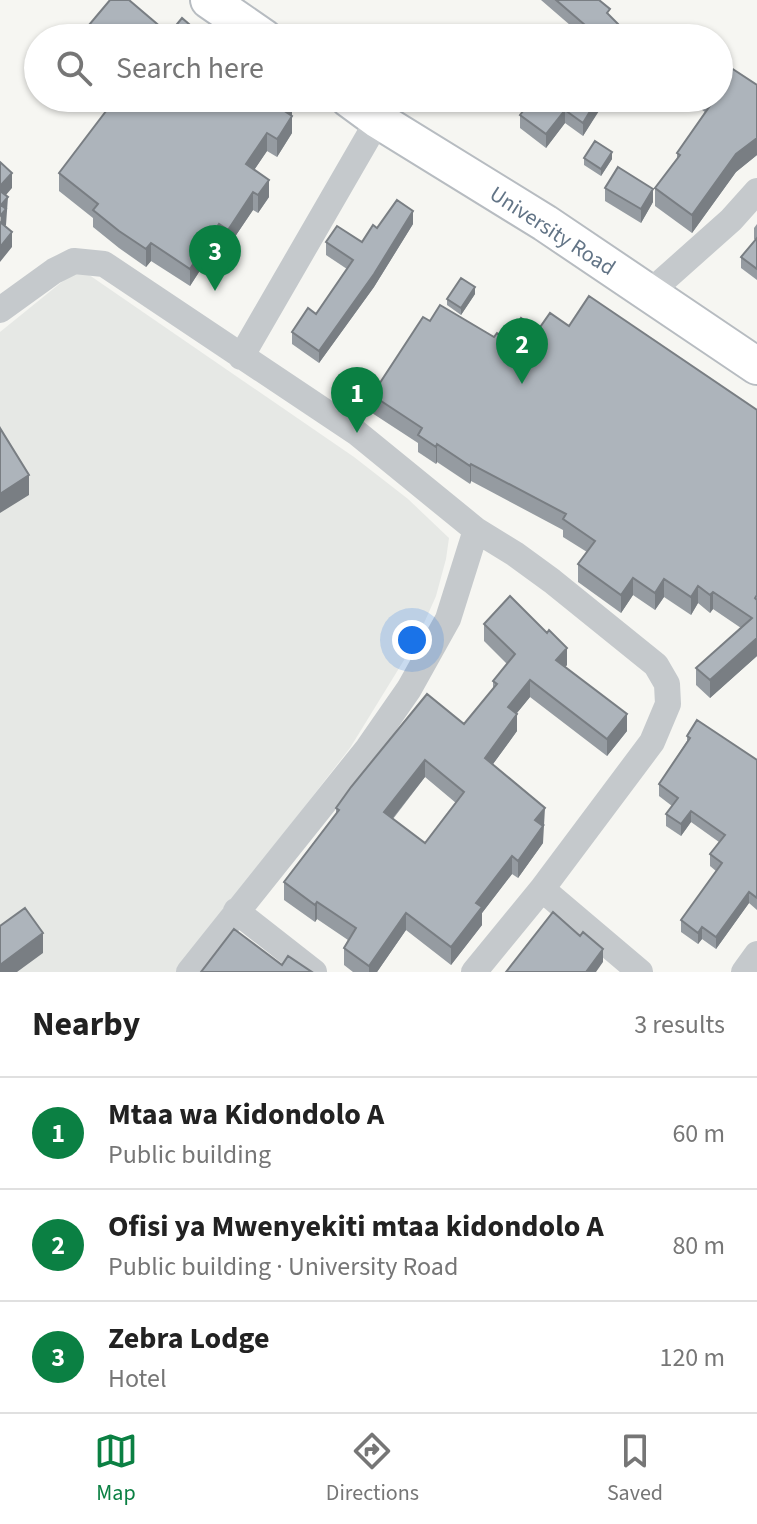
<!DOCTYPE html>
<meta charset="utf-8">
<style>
:root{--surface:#fff;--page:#f6f6f6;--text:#222;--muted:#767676;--line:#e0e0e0;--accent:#0b8043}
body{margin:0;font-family:"Source Sans 3",sans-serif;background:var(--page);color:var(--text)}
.you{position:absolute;left:412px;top:640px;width:28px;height:28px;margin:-20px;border:6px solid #fff;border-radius:50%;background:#1a73e8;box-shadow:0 0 0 12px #1a73e833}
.badge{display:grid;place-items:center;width:52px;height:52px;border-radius:50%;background:var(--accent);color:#fff;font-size:26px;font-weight:700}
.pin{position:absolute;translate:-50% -66px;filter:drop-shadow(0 2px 4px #0008)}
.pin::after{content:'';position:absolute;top:42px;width:28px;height:24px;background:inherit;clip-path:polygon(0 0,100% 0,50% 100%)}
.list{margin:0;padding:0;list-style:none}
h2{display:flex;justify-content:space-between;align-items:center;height:104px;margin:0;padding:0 32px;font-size:34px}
h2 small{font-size:26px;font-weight:400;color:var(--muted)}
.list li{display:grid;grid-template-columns:52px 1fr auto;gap:24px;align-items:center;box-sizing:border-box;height:112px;padding:0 32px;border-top:2px solid var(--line)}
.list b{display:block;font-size:30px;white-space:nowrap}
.list p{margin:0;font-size:26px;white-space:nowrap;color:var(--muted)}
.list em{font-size:26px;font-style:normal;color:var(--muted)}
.icon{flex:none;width:44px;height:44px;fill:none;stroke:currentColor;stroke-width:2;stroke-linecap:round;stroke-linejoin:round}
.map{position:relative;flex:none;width:757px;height:972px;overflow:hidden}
.search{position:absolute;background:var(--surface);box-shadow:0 2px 6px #0004;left:24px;right:24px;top:24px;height:88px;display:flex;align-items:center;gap:20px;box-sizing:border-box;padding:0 28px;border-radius:44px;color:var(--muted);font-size:30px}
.sheet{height:440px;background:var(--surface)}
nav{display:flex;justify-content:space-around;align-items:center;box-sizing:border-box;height:112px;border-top:2px solid var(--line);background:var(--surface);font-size:22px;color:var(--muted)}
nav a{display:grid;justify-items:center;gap:4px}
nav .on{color:var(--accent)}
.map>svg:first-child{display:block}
.built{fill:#e6e8e5}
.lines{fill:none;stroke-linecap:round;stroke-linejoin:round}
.secondary-casing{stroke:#b7bcc1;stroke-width:40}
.minor{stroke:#c5c9cc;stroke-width:26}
.secondary{stroke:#fff;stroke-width:36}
.wall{fill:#959ba1;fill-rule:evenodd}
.shaded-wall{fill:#797e83}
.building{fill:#adb4bb;stroke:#797e83;stroke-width:2;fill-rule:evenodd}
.labels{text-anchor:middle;stroke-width:8;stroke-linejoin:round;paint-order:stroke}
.street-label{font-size:22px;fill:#627486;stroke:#fff}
</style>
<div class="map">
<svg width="757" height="972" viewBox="0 0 757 972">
<rect width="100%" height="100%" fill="#f6f6f2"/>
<path class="built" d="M79,268L354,457L408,499L449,538L446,559L436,596L417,639L350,748L177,972H0V332Z"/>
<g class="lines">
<defs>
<path id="secondary" d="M209,0L264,38
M348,98L378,120L545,223L757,366"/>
</defs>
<use href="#secondary" class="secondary-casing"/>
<path class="minor" d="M649,293L731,220L757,191
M0,310L54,271L74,261L104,264L357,433L476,530L515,554L552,581L656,665L667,684L668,704L652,742L542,889L474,972
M241,357L378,120
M542,889L640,972
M236,911L314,972
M189,972L368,748L409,689L448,619L476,530
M744,972L757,954"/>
<use href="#secondary" class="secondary"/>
</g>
<path class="wall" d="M541,0H599L610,16L632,38H585Z
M757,85V155L736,172L692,233L655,206V188L677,159V153L705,112L685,98H719Z
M606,98L583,136L565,123L546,148L520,128V115Z
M291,116L292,133L277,157L267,151L254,170L269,197L258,213L253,210L228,247L219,241L190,286L151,261L146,267L119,248L93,227V218L59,191V173Z
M584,158L612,159L601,176L584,165Z
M605,188L653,202L641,223L605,201Z
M413,224L374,287L319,363L292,344V332L316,314L347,269L326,255V242H362L377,228Z
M757,224V280L741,268V257L755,240L754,239V228Z
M475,294L461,315L447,305V299Z
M430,321L506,339L538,330L569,326L757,410V656L710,698L696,685V668L741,628L713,609L710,613L698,603L691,615L664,597L655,610L633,595L621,613L578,582V564L587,552L563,537V530L471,481L470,484L437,462L436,464L418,452V443L372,413V395Z
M484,624L567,665L565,667L627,731L607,756L530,697L516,714L517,731L493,764L545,825L543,827V843L518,878L512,874L482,913V925L451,965L406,930L377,972H353L344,965V948L348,940L317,919L315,922L284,900V882L336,815V808L464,724L493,689V681L507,664L484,641ZM425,777L456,803L425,843L393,819Z
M687,736L757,760V910L749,903L716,949L702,939L698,944L681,932V920L716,871L710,866V854L719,842L691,822L681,836L666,826V814L672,806L659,796V784L687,741Z"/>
<path class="shaded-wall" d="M292,98V115L283,128V110Z
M598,98H606V100L583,136V123Z
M565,110V123L546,148V134Z
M292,116V133L277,157V139Z
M267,133V151L246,182V164Z
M757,138V155L736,172L692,233V215L736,154Z
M612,152V159L601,176V169Z
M12,173V188L0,202V186Z
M269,180V197L258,213V195Z
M653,189V202L641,223V209Z
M253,192V210L228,247V230Z
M8,197L6,225L0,232L1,205Z
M413,211V224L374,287L319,363V351Z
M219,224V241L190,286V269Z
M12,232V247L0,262V247Z
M151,243V261L146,267V249Z
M475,287V294L461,315V308Z
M437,444V462L436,464V447Z
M471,464V481L470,484V466Z
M29,475V495L0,513V494Z
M633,578V595L621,613V595Z
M664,579V597L655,610V593Z
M698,586V603L691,615V597Z
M713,592V609L710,613V595Z
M757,638V656L710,698V680Z
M567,648V665L556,677V660Z
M530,680V697L508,724V707Z
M517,714V731L485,775V758Z
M627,714V731L607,756V739Z
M425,760V777L384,829V812Z
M545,808L543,843L518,878V861L535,820Z
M691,811V822L681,836V824Z
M512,856V874L482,913V925L451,965V947L476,903Z
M749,892V903L716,949V937Z
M317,902V919L315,922V905Z
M406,913V930L377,972H369V966Z
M702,927V939L698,944V933Z
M43,933V953L17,972H0V965Z
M603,949V962L596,972H586Z"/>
<path class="building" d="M110,0H129L169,34L182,18L205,38H78Z
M556,0H599L610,9L607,13L632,38H600Z
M719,60L757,85V138L736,154L692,215L655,188L680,155L677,153L714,100L711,98H719Z
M116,98H291L283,110L292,116L280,135L277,139L267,133L246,164L269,180L258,195L253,192L228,230L219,224L190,269L151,243L146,249L119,231L93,210L98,204L59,173Z
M533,98H598L583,123L565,110L546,134L520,115Z
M595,141L612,152L601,169L584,158Z
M0,162L12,173L0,186Z
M618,167L653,189L641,209L605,188Z
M0,191L8,197L1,205L6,209L0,216Z
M397,200L413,211L374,274L319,351L292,332L308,308L316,314L353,260L326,242L337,226L362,242L373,225L377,228Z
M0,222L12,232L0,247Z
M757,238V269L741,257Z
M461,278L475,287L461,308L447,299Z
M589,296L757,410V595L755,598L757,600V638L710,680L696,668L752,618L713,592L710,595L698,586L691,597L664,579L655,593L633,578L621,595L578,564L595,541L563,519L566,514L471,464L470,466L437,444L436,447L418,435L422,428L372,395L423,317L430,321L440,305L494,337L497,333L506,339L521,318L538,330L550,313L569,326Z
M0,428L29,475L0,494Z
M510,596L547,633L549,630L567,648L556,660L627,714L607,739L530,680L508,707L517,714L485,758L545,808L535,820L543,826L518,861L512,856L476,903L482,907L451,947L406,913L369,966L344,948L356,928L317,902L315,905L284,882L339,810L336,808L351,787L427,694L464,724L497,684L493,681L515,654L484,624ZM425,760L464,792L425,843L384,812Z
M697,720L757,760V898L749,892L716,937L702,927L698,933L681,920L722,863L710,854L725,835L691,811L681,824L666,814L678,798L659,784L690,738L687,736Z
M25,908L43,933L0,965V926Z
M553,912L580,936L583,932L603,949L586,972H506Z
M234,929L282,965L288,956L312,972H201Z"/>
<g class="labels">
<g class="street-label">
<text transform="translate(553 230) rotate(33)" y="8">University Road</text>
</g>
</g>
</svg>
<div class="you"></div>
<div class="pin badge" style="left:357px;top:433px">1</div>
<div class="pin badge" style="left:522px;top:384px">2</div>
<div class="pin badge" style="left:215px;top:291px">3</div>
<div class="search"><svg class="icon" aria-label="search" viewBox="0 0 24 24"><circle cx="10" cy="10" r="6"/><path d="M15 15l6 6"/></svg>Search here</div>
</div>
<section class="sheet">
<h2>Nearby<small>3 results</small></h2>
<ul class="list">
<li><span class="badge">1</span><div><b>Mtaa wa Kidondolo A</b><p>Public building</p></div><em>60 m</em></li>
<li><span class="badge">2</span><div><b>Ofisi ya Mwenyekiti mtaa kidondolo A</b><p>Public building · University Road</p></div><em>80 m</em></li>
<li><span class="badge">3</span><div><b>Zebra Lodge</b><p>Hotel</p></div><em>120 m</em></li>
</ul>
</section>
<nav>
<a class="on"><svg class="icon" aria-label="map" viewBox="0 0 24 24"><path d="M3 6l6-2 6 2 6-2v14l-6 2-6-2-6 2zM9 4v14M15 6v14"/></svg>Map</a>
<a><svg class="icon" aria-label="directions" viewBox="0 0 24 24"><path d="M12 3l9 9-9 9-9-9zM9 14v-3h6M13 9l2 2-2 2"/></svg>Directions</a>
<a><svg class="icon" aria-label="saved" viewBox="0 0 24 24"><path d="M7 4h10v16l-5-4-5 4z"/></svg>Saved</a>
</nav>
